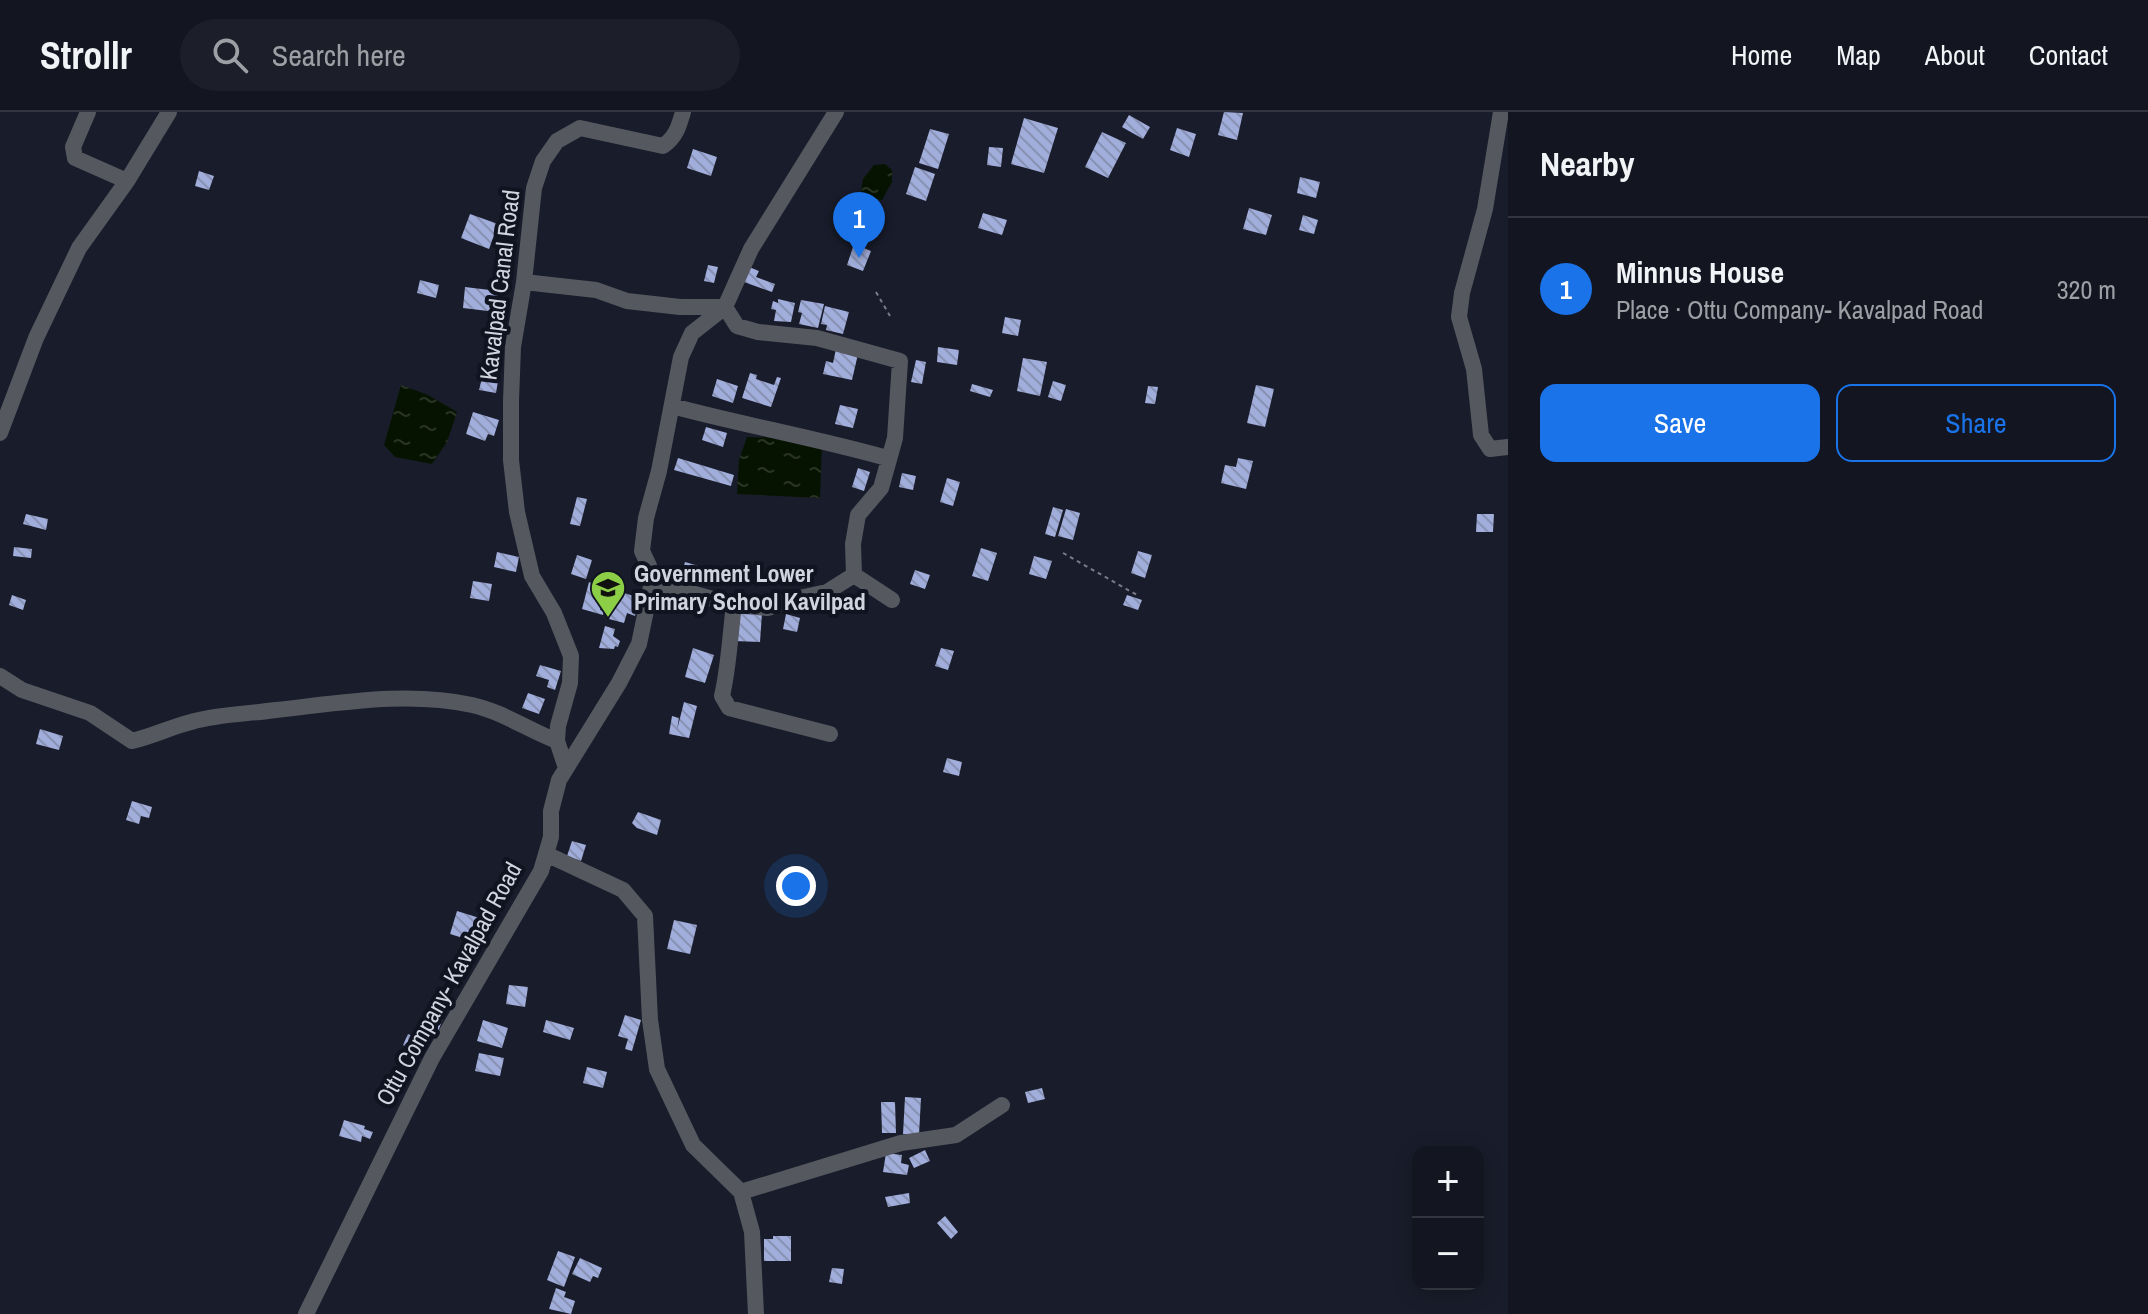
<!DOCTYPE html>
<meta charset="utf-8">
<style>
:root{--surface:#131520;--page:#1c1e29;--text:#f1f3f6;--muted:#9d9fa5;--line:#32343e;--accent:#1a73e8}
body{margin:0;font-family:"Archivo Narrow",sans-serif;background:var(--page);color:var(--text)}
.controls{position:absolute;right:24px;bottom:24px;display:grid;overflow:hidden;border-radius:16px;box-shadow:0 4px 20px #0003}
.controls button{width:72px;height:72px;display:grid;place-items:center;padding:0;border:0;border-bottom:2px solid var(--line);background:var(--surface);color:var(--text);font:40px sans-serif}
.you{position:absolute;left:796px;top:774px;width:28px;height:28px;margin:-20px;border:6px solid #fff;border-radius:50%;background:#1a73e8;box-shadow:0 0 0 12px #1a73e833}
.badge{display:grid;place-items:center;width:52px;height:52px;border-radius:50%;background:var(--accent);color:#fff;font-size:26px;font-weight:700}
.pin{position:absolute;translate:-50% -66px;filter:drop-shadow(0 2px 4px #0008)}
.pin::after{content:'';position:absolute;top:42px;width:28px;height:24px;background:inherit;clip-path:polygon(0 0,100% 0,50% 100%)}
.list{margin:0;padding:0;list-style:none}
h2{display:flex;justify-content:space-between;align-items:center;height:104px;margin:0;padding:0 32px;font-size:34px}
h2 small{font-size:26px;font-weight:400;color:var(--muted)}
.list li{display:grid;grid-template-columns:52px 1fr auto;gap:24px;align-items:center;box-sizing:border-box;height:144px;padding:0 32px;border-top:2px solid var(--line)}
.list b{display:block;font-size:30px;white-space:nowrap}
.list p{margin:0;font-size:26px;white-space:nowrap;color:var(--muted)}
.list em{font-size:26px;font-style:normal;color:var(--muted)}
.actions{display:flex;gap:16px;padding:24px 32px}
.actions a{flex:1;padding:18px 0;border:2px solid var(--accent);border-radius:16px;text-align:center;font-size:28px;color:var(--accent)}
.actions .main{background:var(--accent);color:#fff}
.icon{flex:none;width:44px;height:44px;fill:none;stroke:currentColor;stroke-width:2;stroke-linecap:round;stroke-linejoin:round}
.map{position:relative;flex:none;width:1508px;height:1202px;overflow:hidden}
header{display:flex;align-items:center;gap:48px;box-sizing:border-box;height:112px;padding:0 40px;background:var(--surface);border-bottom:2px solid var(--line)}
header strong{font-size:38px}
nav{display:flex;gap:44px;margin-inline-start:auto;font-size:28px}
.search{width:560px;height:72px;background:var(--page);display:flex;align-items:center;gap:20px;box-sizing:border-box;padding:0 28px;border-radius:44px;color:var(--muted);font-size:30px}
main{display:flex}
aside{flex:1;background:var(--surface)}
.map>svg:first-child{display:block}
.water{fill:url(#water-ripples)}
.building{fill:url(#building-back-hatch)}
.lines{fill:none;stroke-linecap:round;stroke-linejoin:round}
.path{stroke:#797c88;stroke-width:2;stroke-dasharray:4 4;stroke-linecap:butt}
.minor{stroke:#565860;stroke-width:16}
.labels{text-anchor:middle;stroke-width:8;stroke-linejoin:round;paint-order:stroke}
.street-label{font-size:24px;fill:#d1d4de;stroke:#101320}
.poi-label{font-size:24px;font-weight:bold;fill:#d1d4de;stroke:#101320;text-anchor:start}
</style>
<header>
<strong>Strollr</strong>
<div class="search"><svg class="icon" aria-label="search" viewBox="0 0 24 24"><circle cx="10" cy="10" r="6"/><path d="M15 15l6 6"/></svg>Search here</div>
<nav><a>Home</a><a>Map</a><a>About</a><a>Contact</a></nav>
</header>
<main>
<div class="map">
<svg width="1508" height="1202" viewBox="0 0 1508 1202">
<defs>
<pattern id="water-ripples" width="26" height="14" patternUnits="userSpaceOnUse" patternTransform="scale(2)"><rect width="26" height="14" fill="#061300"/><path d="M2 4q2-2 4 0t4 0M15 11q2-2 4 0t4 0" fill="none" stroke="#293425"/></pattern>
<pattern id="building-back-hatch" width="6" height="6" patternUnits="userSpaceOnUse" patternTransform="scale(2)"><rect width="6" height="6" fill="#a1adda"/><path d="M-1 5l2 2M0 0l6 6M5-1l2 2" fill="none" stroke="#8892b4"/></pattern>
</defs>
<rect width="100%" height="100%" fill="#191c2a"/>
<path class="water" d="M885,52L892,58V70L882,88L872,87L861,80L863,67L874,53Z
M401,273L428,283L457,300L447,330L432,352L395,345L384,333Z
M747,325L789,326L822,331L820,386L737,382L739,348Z"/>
<path class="building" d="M1224,0L1243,1L1237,28L1218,23Z
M1129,3L1150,15L1143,27L1122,15Z
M1024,6L1058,16L1044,61L1011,52Z
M1177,16L1196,22L1189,45L1170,38Z
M930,17L949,22L938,57L919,51Z
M1102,20L1126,31L1108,66L1085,55Z
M989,35L1003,36L1001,55L987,53Z
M693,37L717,45L711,64L687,56Z
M915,55L935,62L926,89L906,82Z
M199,59L214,64L209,78L195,74Z
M1300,65L1320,70L1316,86L1297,81Z
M1249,96L1272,103L1266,123L1243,117Z
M983,101L1007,108L1002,123L978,116Z
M470,102L498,112L489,137L461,126Z
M1303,103L1318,108L1314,122L1299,118Z
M854,132L871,139L863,159L847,153Z
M708,153L718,155L714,171L704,169Z
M749,155L759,159L756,165L775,172L772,180L744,170Z
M420,168L439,173L436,186L417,181Z
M465,175L498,179L496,200L463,196Z
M778,187L795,191L791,210L774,209L776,198L771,197L773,189L778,191Z
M801,188L824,192L818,216L799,212L802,201L798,200Z
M825,194L849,200L843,222L826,218L827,213L821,212Z
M1005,205L1021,208L1018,224L1002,221Z
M938,235L959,238L957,253L937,250Z
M836,237L858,242L852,268L823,262L826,249L833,251Z
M1023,246L1047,250L1040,284L1017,279Z
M916,248L926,250L922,272L911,270Z
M750,261L757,263L756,267L774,273L777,265L781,266L771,295L742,286Z
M482,266L498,269L496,281L479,278Z
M717,267L738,274L733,291L712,284Z
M1053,269L1066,273L1061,289L1048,285Z
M972,272L993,278L990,285L970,279Z
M1256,273L1274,277L1265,315L1247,311Z
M1148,274L1158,275L1155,292L1145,291Z
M840,293L858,297L853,316L835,312Z
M473,300L499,308L494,324L488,322L485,329L466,322Z
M706,315L727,321L723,335L702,328Z
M678,346L734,363L731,374L674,358Z
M1238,346L1253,349L1246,377L1221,371L1225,353L1236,355Z
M858,356L870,360L864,379L852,375Z
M902,361L916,364L913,378L899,375Z
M947,366L960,370L953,394L940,390Z
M577,385L587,387L580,414L570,412Z
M1053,395L1063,398L1055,425L1045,422Z
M1066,397L1080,401L1073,428L1058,424Z
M26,402L48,407L46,418L23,412Z
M1477,402H1494L1493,420H1476Z
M14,435L32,437L31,446L13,444Z
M981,436L997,441L988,469L972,464Z
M1138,439L1152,443L1145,466L1131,461Z
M497,440L519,445L516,460L494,455Z
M577,443L592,448L586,467L571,462Z
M1034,444L1052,449L1046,467L1029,462Z
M685,450L699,454L694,469L681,465Z
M915,458L930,463L925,477L910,472Z
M473,469L492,472L489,489L470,486Z
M589,470L640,486L635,504L627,501L624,511L609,507L612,495L602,493L600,498L604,499L603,503L582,497Z
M663,473L674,475L669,498L658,495Z
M12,483L26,488L23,498L9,493Z
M1127,483L1142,488L1138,498L1123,493Z
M737,499L762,501L760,530L734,529Z
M786,502L800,506L797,520L783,517Z
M605,514L615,517L613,524L620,529L618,535L615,534L614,537L599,536Z
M693,536L714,543L705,571L685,565Z
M941,536L954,539L948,558L935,554Z
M540,553L561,559L555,578L547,575L549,568L536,564Z
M528,581L545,587L539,602L522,596Z
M684,590L697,594L689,626L669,622L672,604L679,606L677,618Z
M40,617L63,624L59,638L36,632Z
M947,646L962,650L959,664L943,660Z
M132,689L152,695L149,706L141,704L139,712L126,708Z
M638,700L661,708L657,723L637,716L632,711Z
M572,729L586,733L581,749L567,744Z
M457,799L486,808L479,831L450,822Z
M674,808L697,813L690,842L667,837Z
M509,873L528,875L525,895L506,892Z
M434,897L445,901L436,925L424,920Z
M625,903L641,908L632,939L625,937L628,927L618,924Z
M483,908L508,916L502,936L477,929Z
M546,908L574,916L570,928L543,920Z
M408,922L425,930L420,941L403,933Z
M479,941L504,946L500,964L475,959Z
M587,955L607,960L603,976L583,971Z
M1042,976L1045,987L1028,991L1025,980Z
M905,985L921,986L919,1023L903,1022Z
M881,990H895L896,1021H882Z
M344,1008L365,1014L364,1017L373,1020L370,1027L362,1024L361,1030L339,1024Z
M925,1038L930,1049L914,1056L909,1046Z
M886,1041L902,1043L901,1051L909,1053L907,1063L883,1060Z
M909,1081L910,1091L888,1095L885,1085Z
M945,1104L958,1120L951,1127L937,1111Z
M773,1124H791V1149H764V1127H773Z
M558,1139L575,1145L564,1175L547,1168Z
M580,1146L602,1156L598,1166L593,1164L590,1170L572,1162Z
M832,1156L844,1157L842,1172L829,1170Z
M556,1176L566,1180L564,1185L575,1189L571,1202L549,1197Z"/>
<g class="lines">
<path class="path" d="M876,180L890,204
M1063,441L1137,483"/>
<path class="minor" d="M88,0L73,35L75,46L127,69
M1501,0L1485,97L1462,181L1459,205L1474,257L1481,323L1490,337L1508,335
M524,170L596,178L627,189L680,195H725L737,214L758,220L817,226L900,249L895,326L881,376L858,403L853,432L854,463L827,480L790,488L768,496L734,493C730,523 729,554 722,584L729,596L830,622
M672,294C743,313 816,326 887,346
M0,321L36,226L79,136L127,69L169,0
M854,463L892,488
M652,470L734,493
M0,564L22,578L90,601L132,629C153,624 171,615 191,610C218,602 248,602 276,598C341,591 407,579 472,593C503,600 528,618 557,629
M566,656L557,629L558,614L570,571L571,544L554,501L532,464L517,400L511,348V289L513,235L524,170L534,76L543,49L557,29L580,16L663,34C676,25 679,14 683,0
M546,742L623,778L645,804L650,908L657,957L693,1033L741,1080L752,1120L756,1202
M741,1080L901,1031L956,1023L1002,993
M306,1202L432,946L541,759L551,725V699L559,668L619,571L639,532L652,470L649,454L642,439L646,406L659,359L681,245L692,221L725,195L751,137L836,0"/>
</g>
<defs>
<symbol id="school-pin" viewBox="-11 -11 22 30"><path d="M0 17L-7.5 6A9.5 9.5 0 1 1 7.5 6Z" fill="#8cce45" stroke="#101320"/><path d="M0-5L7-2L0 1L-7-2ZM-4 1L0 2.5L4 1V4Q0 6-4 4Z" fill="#111"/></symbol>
</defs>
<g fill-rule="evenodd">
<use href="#school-pin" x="588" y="456" width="40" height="54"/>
</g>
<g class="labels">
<g class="street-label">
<text transform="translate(500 173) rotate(-83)" y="8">Kavalpad Canal Road</text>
<text transform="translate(449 872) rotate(-61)" y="8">Ottu Company- Kavalpad Road</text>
</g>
<g class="poi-label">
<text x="634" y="470">Government Lower<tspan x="634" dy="28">Primary School Kavilpad</tspan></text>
</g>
</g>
</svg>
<div class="controls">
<button>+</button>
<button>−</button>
</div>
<div class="you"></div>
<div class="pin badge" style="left:859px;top:146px">1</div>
</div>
<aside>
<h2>Nearby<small></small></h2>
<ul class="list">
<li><span class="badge">1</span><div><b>Minnus House</b><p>Place · Ottu Company- Kavalpad Road</p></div><em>320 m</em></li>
</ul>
<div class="actions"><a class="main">Save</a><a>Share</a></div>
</aside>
</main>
